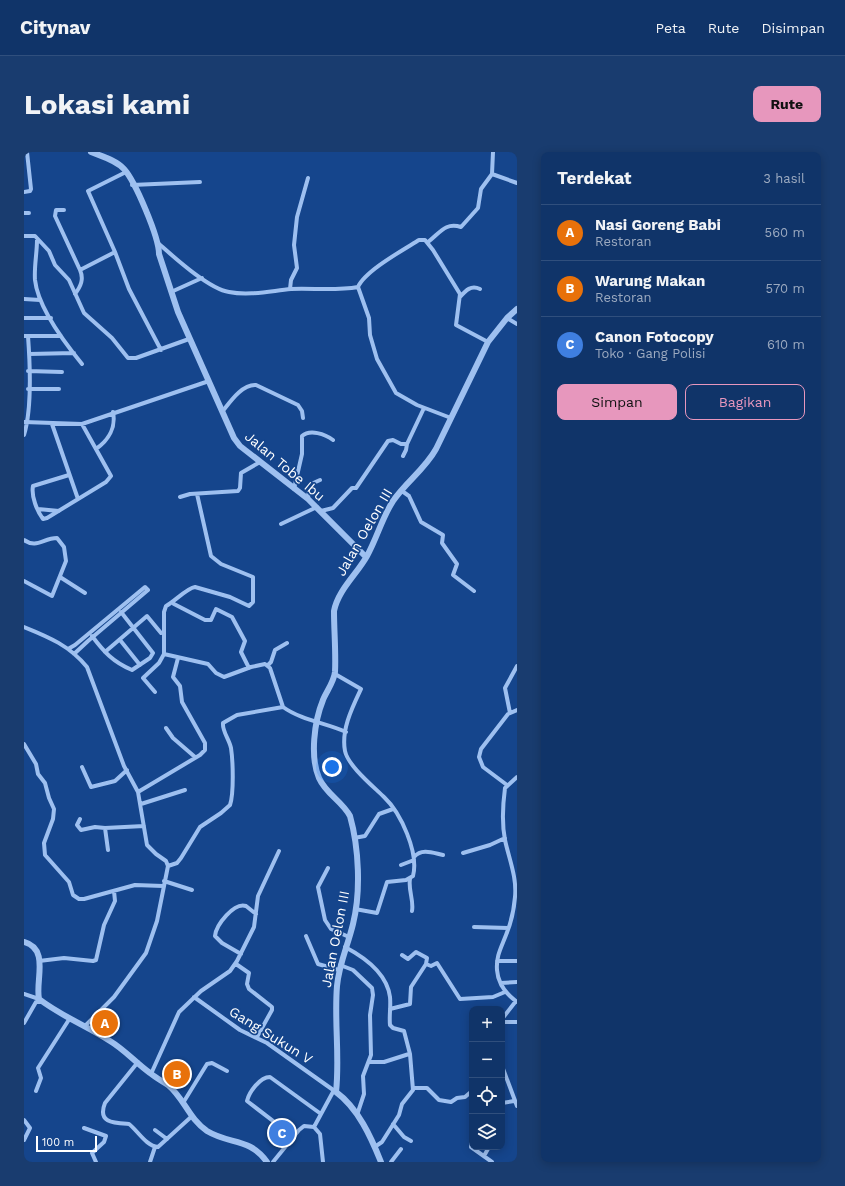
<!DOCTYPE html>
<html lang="id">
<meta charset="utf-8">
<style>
:root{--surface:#103469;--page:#193c6f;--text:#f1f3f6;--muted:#9caac0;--line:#304f7d;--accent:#e797bd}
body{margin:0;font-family:"Work Sans",sans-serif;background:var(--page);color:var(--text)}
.controls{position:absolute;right:12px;bottom:12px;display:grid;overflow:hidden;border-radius:8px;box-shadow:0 2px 10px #0003}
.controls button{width:36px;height:36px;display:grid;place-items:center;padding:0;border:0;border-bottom:1px solid var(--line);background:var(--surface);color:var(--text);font:20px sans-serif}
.scale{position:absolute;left:12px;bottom:10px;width:61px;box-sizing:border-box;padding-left:4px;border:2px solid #fff;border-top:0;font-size:11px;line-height:14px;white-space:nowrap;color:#fff;-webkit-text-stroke:3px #15458c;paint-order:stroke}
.you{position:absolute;left:308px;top:615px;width:14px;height:14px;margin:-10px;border:3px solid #fff;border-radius:50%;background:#1a73e8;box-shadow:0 0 0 6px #1a73e833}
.badge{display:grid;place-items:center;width:26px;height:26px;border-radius:50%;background:var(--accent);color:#fff;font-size:13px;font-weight:700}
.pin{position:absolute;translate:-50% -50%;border:2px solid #fff;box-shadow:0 1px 4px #0006}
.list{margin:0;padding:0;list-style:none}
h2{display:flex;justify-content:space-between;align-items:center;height:52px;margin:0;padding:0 16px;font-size:17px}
h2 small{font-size:13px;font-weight:400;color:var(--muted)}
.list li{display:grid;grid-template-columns:26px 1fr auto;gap:12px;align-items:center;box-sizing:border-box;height:56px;padding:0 16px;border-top:1px solid var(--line)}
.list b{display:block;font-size:15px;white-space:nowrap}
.list p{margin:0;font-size:13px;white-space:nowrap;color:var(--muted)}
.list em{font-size:13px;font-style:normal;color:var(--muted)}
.actions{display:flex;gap:8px;padding:12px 16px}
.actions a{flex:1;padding:9px 0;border:1px solid var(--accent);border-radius:8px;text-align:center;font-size:14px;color:var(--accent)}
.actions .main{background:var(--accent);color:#111}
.icon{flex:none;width:22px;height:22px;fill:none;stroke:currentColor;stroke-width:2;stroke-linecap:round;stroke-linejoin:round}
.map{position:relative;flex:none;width:493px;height:1010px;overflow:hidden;border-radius:8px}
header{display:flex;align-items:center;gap:24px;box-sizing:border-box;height:56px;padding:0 20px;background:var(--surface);border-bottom:1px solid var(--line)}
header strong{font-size:19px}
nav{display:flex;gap:22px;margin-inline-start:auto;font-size:14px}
.intro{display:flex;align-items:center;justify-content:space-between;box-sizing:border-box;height:96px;padding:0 24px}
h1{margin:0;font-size:28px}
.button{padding:10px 18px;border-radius:8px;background:var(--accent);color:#111;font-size:14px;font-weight:700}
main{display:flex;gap:24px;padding:0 24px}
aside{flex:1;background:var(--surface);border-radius:8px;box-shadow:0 2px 10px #0003}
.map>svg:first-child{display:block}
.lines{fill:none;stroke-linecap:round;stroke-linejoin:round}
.minor{stroke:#9ec0f0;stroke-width:4}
.tertiary{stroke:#9ec0f0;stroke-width:6}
.labels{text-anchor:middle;stroke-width:3.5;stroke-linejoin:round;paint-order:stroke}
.street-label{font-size:14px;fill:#fff;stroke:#15458c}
</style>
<header>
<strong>Citynav</strong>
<nav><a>Peta</a><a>Rute</a><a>Disimpan</a></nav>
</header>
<div class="intro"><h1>Lokasi kami</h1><a class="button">Rute</a></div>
<main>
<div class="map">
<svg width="493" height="1010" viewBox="0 0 493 1010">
<rect width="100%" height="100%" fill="#15458c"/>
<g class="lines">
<path class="minor" d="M468,22L493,31
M108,33L176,30
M0,40L6,39L7,37L3,0
M40,58H32L31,64L56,118
M0,61H5
M0,84H11L25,99L31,113L45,128L60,161L88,186L104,206H112L165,187
M13,88C13,101 10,115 11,128C14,156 40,190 58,212
M404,90C416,81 421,70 437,75L454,56L457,37L468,22L469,0
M135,92C151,106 185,137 205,140C225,144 246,139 267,137C289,136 312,139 334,135
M91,100L105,137L137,198
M266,137L267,128L273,116L270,93L273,65L284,26
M147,140L178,126
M51,142C57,134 60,127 56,118L91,100L64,39L102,20
M436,145C442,138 447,133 456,137
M0,147L16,148
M0,166H27
M483,166L493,172
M0,184H37
M5,202L50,201
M4,219L38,220
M4,237H35
M198,260C206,250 218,232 232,233L274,253L278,259L279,266
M427,266L393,253L372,241L353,207L346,183L345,166L334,135C341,119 379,98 395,88H401L409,98L436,142L432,173L464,190
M0,270L58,272L185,229
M28,272L54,347
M0,283C8,257 6,211 4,184
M72,297C85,288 92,275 89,260
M379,304L382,298L383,292
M45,323L9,334C7,344 13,359 19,367L23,366L82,330L87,324L58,272
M270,337L278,302V284C286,277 301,282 309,288
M378,339L385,344L397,370L419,383L418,391L433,412L429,423L450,439
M156,345L166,342L214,339L216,336L217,321L236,310
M284,347L285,333L296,328
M14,357L35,359
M297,359L309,356L328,336H332L364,289L369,288L377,292H383L400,256
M257,372L293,355
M0,388C13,397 19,386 33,386L40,395L42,409L28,444L0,429
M36,425L61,441
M150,452L181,468H187L192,457L208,465L221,489L217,500L225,516
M0,475C25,485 46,494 63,515L100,614L114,640L123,693L132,702L142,709L144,714L133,769L122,801L90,845L61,874
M68,484C80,500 89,510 108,518L126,506L129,501L97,460
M96,488L116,513
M44,497L51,493L121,435L124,438L64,489L50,502
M81,500L123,464L137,481
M140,502L184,512L192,521L200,525L227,515L241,512L246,516L259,555C277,568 302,571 322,580
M244,513L247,510L251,498L263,491
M311,522L337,537C328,556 317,578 321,599C324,614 350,635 360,645C377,661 395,701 389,724L382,728L363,730L353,761L331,757
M131,540L119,526L135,511L140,502V460L142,454C150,450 163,436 171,435L206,445L225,454L229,450V425L197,412L187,404L173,342
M486,561L481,536L493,514
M142,576L149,586L171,605
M0,592L12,612L14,622L21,631L25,646L30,657L29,667L20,691L21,703L45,730L49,743L55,747H60L111,733L139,734
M58,615L67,635L91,629L103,618
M493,625L481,636C479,651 478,673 481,688C485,707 493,725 491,745C490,758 487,771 482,783C477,796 472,804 473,818C474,832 482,842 493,850
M483,633L459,615L455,605L457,597L484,562L493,558
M114,640L176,603L181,598V591L158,550L156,534L149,525L154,506
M117,652L161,638
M56,667L53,673L57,678L71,675L81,676
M330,686L341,684L355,662L369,657
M84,698L81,676L120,674
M439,701L466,693L481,686
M390,705C398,696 409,701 419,703
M377,713L390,708
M144,714L153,711L157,706L176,675L197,661L206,653C210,641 209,609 207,596C205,587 198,579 199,571L213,563L259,555
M304,716L294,735L301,768L307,777L325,785
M386,727C384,738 390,748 388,759
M140,729L168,738
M450,775L484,776
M282,784L294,812L315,818
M321,795C340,805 363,822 366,845C367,854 365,864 366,873L369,876L380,879L386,902L389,938L378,952L375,963L358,990L352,994
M217,802L198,791L191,784C192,773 210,750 222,754L232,762
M378,803L384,807L392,800L403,806L402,812
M15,809L40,806L69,809L72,808L80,773L91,749L90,739
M473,809H493
M212,812L225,821L223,832L225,837L248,855V858L233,885
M316,813L329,818L348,836L349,843L346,863L347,903L339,924L340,942L333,963
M477,831L493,830
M0,842L15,847
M170,845L216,878L243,891L312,940
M366,857L386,852L387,835L402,812L407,814L413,811L436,847L469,845L481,840
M478,867L492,849
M478,870H493
M0,871L12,850H18
M114,910L81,951C73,971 90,971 105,972C114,979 122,994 134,995L167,965
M345,910H360L385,902
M478,914L493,954
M127,922L155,860L177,839L206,819L213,809L230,775L234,744L255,699
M389,936H403L415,948L427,950L433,946L441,945L448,939
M12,939L17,926L14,916L46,866
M159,951L183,912L188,911L203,919
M478,951L490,949
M0,968L6,976L0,988
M369,972L380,985L387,989
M290,975L296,982L299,1010
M60,976L82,984L80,990L68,1001L72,1010
M131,978L143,987
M270,985L223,949C225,940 236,925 246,925L297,962
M448,986L447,995L468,1010
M460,1004L465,995
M126,1010L131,995
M249,1010L275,978L280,974L290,975L310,938
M367,1010L377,997"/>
<path class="tertiary" d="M67,0C77,4 92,8 100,17C111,29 135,85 135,102L154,160L210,286L216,294L284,347L342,405
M0,790C26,797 11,829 15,847C37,864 63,874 86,889C101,898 112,911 126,921C132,926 138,929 144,933C160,946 165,967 183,979C206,993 225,985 243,1010
M357,1010C347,985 334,956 312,940C316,905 310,869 313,834C315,812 324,793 329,772C337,740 335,696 326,664C318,649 302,642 295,626C286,605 290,570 299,548C302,540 310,530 311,520C312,500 310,479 310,459C314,438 333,422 343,404C353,386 358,366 369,349C382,330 401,317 412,297L464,190L483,166L493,157"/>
</g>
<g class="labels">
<g class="street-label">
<text transform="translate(261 314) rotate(40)" y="5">Jalan Tobe Ibu</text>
<text transform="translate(340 380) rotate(-60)" y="5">Jalan Oelon III</text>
<text transform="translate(311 787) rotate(-79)" y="5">Jalan Oelon III</text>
<text transform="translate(247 883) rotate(32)" y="5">Gang Sukun V</text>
</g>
</g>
</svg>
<div class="controls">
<button>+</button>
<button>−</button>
<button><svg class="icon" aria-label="locate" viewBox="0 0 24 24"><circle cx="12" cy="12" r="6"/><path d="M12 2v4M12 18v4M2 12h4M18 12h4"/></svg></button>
<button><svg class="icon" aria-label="layers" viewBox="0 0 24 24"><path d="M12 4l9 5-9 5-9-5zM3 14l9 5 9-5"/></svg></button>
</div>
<div class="scale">100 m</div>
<div class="you"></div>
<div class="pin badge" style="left:81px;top:871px;background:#e8710a">A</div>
<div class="pin badge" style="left:153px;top:922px;background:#e8710a">B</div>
<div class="pin badge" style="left:258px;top:981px;background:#3f7fe0">C</div>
</div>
<aside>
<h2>Terdekat<small>3 hasil</small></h2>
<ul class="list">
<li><span class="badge" style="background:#e8710a">A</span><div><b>Nasi Goreng Babi</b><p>Restoran</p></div><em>560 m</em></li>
<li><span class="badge" style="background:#e8710a">B</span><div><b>Warung Makan</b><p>Restoran</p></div><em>570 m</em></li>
<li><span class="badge" style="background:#3f7fe0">C</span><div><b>Canon Fotocopy</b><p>Toko · Gang Polisi</p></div><em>610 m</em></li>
</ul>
<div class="actions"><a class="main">Simpan</a><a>Bagikan</a></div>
</aside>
</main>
